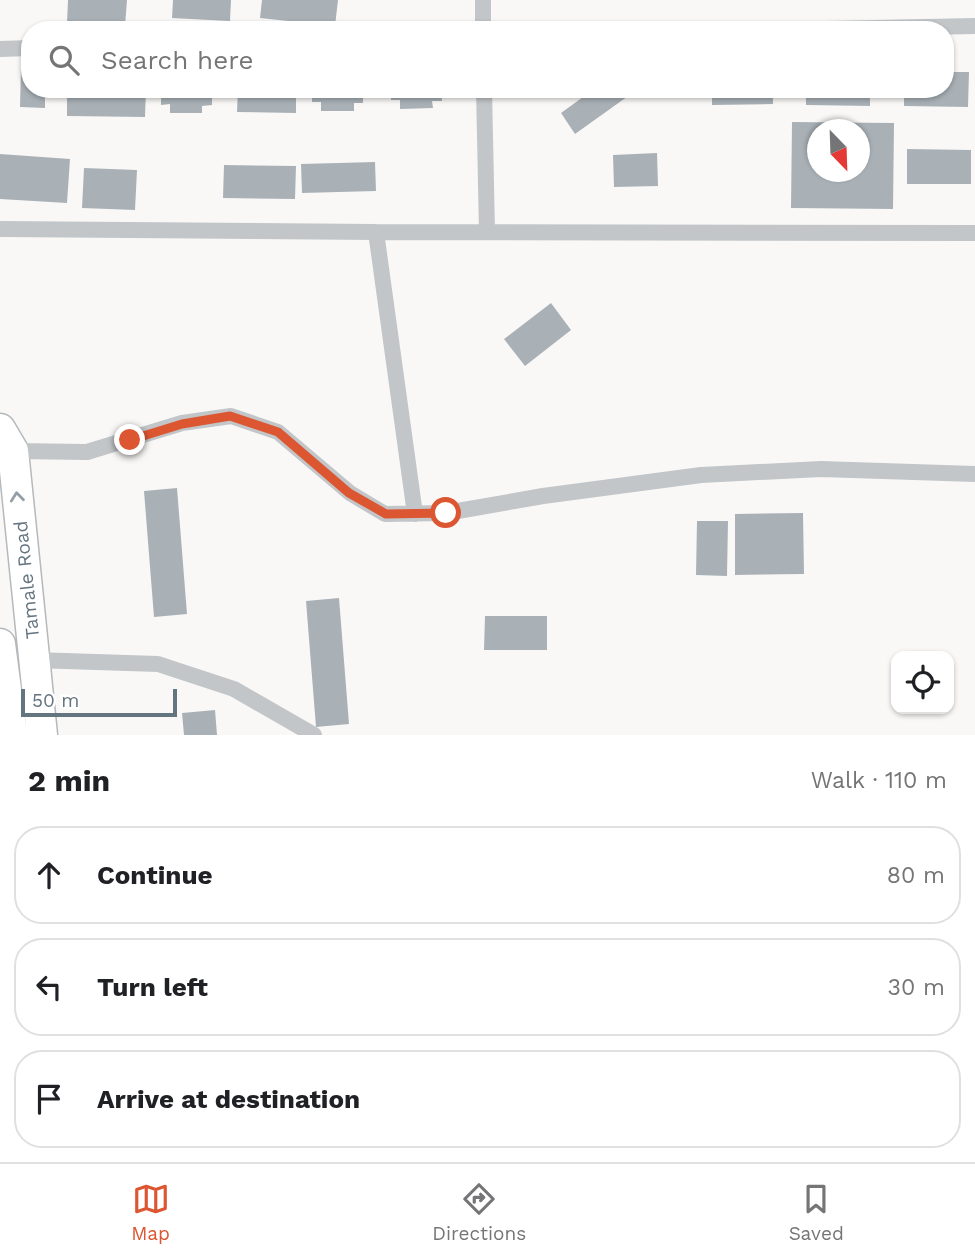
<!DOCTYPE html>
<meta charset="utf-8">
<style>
:root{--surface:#fff;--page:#f2f2f2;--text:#202124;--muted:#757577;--line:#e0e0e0;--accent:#dc5632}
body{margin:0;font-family:"Work Sans",sans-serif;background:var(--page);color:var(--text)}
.controls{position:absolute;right:21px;bottom:21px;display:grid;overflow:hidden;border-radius:14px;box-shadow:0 2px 5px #0004}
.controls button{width:63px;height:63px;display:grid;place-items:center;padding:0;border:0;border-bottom:2px solid var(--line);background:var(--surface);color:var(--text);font:35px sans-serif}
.compass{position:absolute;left:807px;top:119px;width:63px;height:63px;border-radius:50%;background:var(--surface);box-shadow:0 2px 5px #0004;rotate:157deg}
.scale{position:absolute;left:21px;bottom:18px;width:156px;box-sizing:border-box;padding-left:7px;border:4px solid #657580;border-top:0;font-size:19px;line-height:24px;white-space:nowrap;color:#657580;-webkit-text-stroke:5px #fff;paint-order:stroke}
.stop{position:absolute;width:21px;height:21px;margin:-16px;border:5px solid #dc5632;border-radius:50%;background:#fff}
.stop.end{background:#dc5632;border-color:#fff;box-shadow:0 2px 7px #0008}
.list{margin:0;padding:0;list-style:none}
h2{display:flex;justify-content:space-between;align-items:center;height:91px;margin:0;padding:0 28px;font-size:30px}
h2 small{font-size:23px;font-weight:400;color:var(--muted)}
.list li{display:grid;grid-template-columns:46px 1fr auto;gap:21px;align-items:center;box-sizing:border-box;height:98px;margin:0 14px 14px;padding:0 14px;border:2px solid var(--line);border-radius:28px}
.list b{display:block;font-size:26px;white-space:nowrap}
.list em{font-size:23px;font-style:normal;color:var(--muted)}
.icon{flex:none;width:38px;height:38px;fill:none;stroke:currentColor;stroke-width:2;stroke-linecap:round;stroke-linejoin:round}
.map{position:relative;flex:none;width:975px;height:735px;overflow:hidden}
.search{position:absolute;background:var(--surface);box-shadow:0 2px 5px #0004;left:21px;right:21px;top:21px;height:77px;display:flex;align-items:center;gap:18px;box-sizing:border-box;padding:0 24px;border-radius:28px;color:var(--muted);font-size:26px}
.sheet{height:427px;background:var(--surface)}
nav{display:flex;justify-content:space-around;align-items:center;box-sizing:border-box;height:98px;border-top:2px solid var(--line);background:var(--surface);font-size:19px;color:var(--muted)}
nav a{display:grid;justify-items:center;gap:4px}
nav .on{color:var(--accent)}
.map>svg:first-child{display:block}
.building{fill:#a9b1b7;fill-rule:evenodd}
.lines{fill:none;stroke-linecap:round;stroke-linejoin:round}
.highway-casing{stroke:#b5b9bc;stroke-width:33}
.street{stroke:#c2c6c9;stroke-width:16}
.highway{stroke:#fff;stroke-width:30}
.oneway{stroke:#939ea6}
.route{stroke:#dc5632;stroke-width:9}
.labels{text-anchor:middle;stroke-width:7;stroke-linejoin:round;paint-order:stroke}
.street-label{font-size:19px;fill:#657580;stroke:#fff}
</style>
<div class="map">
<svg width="975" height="735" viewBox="0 0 975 735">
<rect width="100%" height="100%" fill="#f9f8f6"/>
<path class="building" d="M68,0H127L125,26L67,23Z
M173,0H231L230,21L172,18Z
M262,0H338L335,26L260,18Z
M21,67L30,68V89H45V108L20,107Z
M945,72H969L968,107L904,106V89H945Z
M67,89H146L145,117L67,116Z
M161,89H212V105L202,106V113H170V104L161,105Z
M238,89H296V113L237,112Z
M312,89H363V103H354V111H321V102H312Z
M391,89H441L442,101H432L433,108L400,109V100H391Z
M594,89H638L575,134L561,113Z
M712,89H773V104L712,105Z
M806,89H870V106L806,105Z
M792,122L894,123L893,209L791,208ZM818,130H860V172H818Z
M907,149L971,150V184H907Z
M657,153L658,186L614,187L613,155Z
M0,154L70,159L67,203L0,199Z
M375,162L376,191L302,193L301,164Z
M224,165L296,166L295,199L223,198Z
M84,168L137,170L135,210L82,208Z
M551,303L571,330L525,366L504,339Z
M177,488L187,614L154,617L144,491Z
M803,513L804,574L735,575V514Z
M697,521H728L727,576L696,575Z
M339,598L349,724L316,727L306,601Z
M485,616H547V650H484Z
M215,710L217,735H184L182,713Z"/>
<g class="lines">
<defs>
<path id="highway" d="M0,429L13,451L42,735
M0,644L12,735"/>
</defs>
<use href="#highway" class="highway-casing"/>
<path class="street" d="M483,0V30
M776,30L975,26
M0,49L30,48
M484,89L487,232
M0,229L376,232L975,233
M376,232L415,514
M13,451L87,452L182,423L231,416L278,432L350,493L385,514L446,513L543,496L701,475L821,469L975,474
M34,660L158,664L234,689L314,735"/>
<use href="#highway" class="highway"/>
</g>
<defs><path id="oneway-chevron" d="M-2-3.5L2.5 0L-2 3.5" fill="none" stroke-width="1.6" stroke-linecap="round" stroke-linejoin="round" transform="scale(1.75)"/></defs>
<use class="oneway" href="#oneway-chevron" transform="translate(17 497) rotate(-96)"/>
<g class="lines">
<path class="route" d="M130,440L182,424L230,416L278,432L349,493L386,514L446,513"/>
</g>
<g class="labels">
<g class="street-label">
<text transform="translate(26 580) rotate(-96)" y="7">Tamale Road</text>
</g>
</g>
</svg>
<div class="controls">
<button><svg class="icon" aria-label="locate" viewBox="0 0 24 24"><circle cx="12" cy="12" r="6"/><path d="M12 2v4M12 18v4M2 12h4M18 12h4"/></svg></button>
</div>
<svg class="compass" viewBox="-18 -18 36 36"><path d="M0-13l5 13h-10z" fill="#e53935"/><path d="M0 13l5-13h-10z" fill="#757577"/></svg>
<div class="scale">50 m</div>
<div class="stop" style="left:446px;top:513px"></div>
<div class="stop end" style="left:130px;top:440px"></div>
<div class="search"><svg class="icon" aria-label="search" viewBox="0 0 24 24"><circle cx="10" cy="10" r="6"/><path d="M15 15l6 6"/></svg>Search here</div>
</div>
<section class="sheet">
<h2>2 min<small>Walk · 110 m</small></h2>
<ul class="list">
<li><svg class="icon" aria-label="ahead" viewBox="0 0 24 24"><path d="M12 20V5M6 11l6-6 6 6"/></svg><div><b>Continue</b></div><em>80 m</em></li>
<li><svg class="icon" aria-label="left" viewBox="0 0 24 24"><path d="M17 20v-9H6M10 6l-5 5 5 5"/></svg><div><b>Turn left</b></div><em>30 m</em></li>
<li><svg class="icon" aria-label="arrive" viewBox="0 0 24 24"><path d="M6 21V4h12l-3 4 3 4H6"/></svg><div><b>Arrive at destination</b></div></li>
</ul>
</section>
<nav>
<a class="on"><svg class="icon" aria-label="map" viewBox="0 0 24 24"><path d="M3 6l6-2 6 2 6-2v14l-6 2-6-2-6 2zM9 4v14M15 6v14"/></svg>Map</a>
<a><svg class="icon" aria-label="directions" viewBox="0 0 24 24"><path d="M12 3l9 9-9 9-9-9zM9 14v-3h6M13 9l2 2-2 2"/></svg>Directions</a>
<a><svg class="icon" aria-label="saved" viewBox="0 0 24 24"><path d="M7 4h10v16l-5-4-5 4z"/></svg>Saved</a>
</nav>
